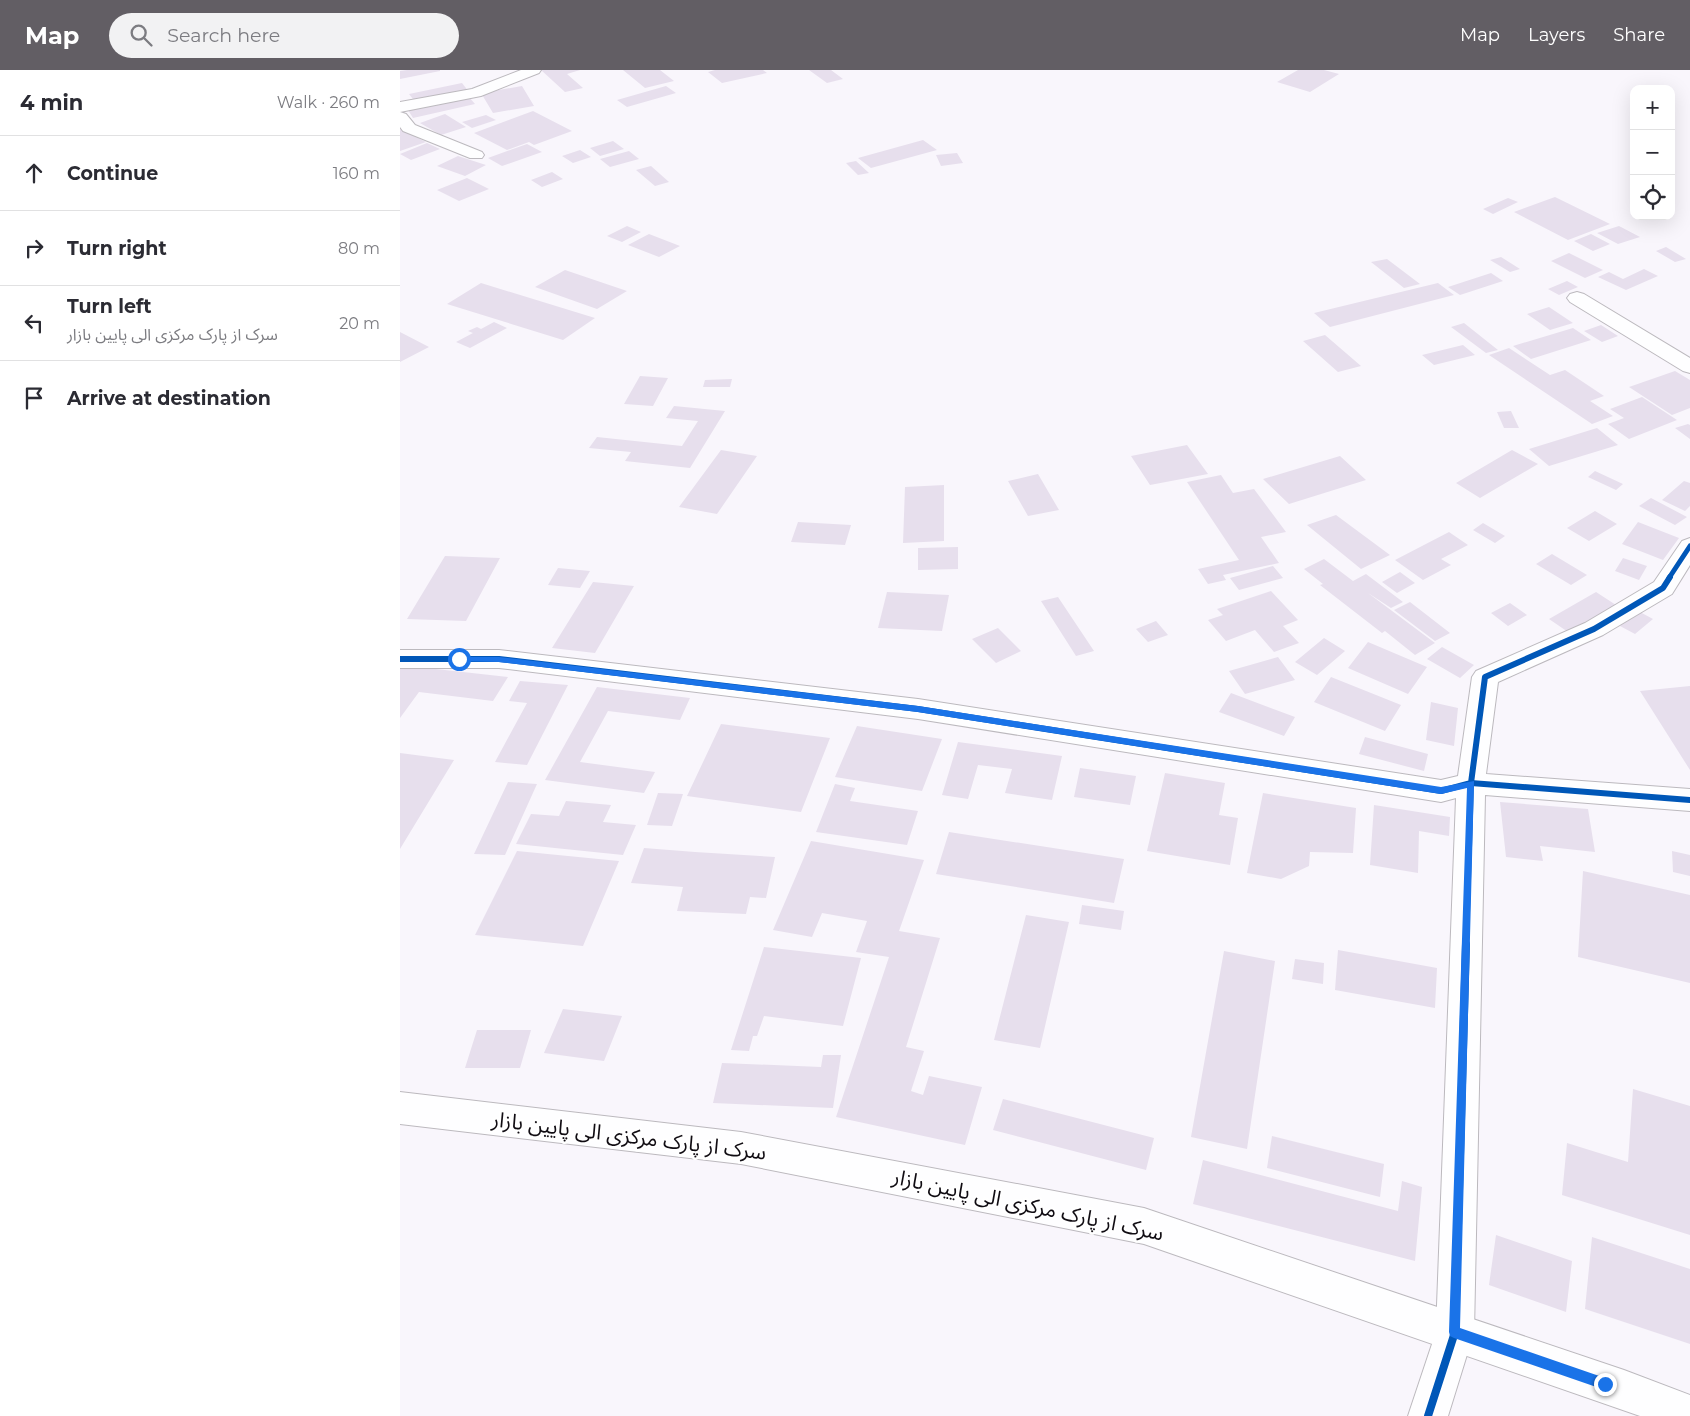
<!DOCTYPE html>
<meta charset="utf-8">
<style>
:root{--surface:#fff;--page:#f2f2f3;--text:#2b2b33;--muted:#7c7c81;--line:#e1e1e2;--accent:#625e64}
body{margin:0;font-family:Montserrat,"Noto Sans Arabic",sans-serif;background:var(--page);color:var(--text)}
.controls{position:absolute;right:15px;top:15px;display:grid;overflow:hidden;border-radius:10px;box-shadow:0 5px 20px #0002}
.controls button{width:45px;height:45px;display:grid;place-items:center;padding:0;border:0;border-bottom:1px solid var(--line);background:var(--surface);color:var(--text);font:25px sans-serif}
.stop{position:absolute;width:15px;height:15px;margin:-11px;border:4px solid #1a73e8;border-radius:50%;background:#fff}
.stop.end{background:#1a73e8;border-color:#fff;box-shadow:0 1px 5px #0008}
.list{margin:0;padding:0;list-style:none}
h2{display:flex;justify-content:space-between;align-items:center;height:65px;margin:0;padding:0 20px;font-size:21px}
h2 small{font-size:16px;font-weight:400;color:var(--muted)}
.list li{display:grid;grid-template-columns:32px 1fr auto;gap:15px;align-items:center;box-sizing:border-box;height:75px;padding:0 20px;border-top:1px solid var(--line)}
.list b{display:block;font-size:19px;white-space:nowrap}
.list p{margin:0;font-size:16px;white-space:nowrap;color:var(--muted)}
.list em{font-size:16px;font-style:normal;color:var(--muted)}
.icon{flex:none;width:28px;height:28px;fill:none;stroke:currentColor;stroke-width:2;stroke-linecap:round;stroke-linejoin:round}
.map{position:relative;flex:none;width:1290px;height:1346px;overflow:hidden}
header{display:flex;align-items:center;gap:30px;box-sizing:border-box;height:70px;padding:0 25px;background:var(--accent);color:#fff}
header strong{font-size:24px}
nav{display:flex;gap:28px;margin-inline-start:auto;font-size:18px}
.search{width:350px;height:45px;background:var(--page);display:flex;align-items:center;gap:12px;box-sizing:border-box;padding:0 18px;border-radius:28px;color:var(--muted);font-size:19px}
main{display:flex}
aside{flex:1;background:var(--surface)}
.map>svg:first-child{display:block}
.building{fill:#e7dfed}
.lines{fill:none;stroke-linecap:round;stroke-linejoin:round}
.street-casing{stroke:#bcb9be;stroke-width:2}
.secondary-casing{stroke:#bcb9be;stroke-width:2}
.street{fill:#fefeff;fill-rule:evenodd}
.secondary{fill:#fefeff;fill-rule:evenodd}
.cycleway-far2-casing{stroke:#fff;stroke-width:8}
.cycleway-far1-casing{stroke:#fff;stroke-width:9}
.cycleway-casing{stroke:#fff;stroke-width:11}
.cycleway-far2{stroke:#0057b8;stroke-width:5}
.cycleway-far1{stroke:#0057b8;stroke-width:6}
.cycleway{stroke:#0057b8;stroke-width:8}
.route{fill:#1a73e8}
.labels{text-anchor:middle;stroke-width:5;stroke-linejoin:round;paint-order:stroke}
.near-street-label{font-size:21px;fill:#100c12;stroke:#fff}
</style>
<header>
<strong>Map</strong>
<div class="search"><svg class="icon" aria-label="search" viewBox="0 0 24 24"><circle cx="10" cy="10" r="6"/><path d="M15 15l6 6"/></svg>Search here</div>
<nav><a>Map</a><a>Layers</a><a>Share</a></nav>
</header>
<main>
<aside>
<h2>4 min<small>Walk · 260 m</small></h2>
<ul class="list">
<li><svg class="icon" aria-label="ahead" viewBox="0 0 24 24"><path d="M12 20V5M6 11l6-6 6 6"/></svg><div><b>Continue</b></div><em>160 m</em></li>
<li><svg class="icon" aria-label="right" viewBox="0 0 24 24"><path d="M7 20v-9h11M14 6l5 5-5 5"/></svg><div><b>Turn right</b></div><em>80 m</em></li>
<li><svg class="icon" aria-label="left" viewBox="0 0 24 24"><path d="M17 20v-9H6M10 6l-5 5 5 5"/></svg><div><b>Turn left</b><p>سرک از پارک مرکزی الی پایین بازار</p></div><em>20 m</em></li>
<li><svg class="icon" aria-label="arrive" viewBox="0 0 24 24"><path d="M6 21V4h12l-3 4 3 4H6"/></svg><div><b>Arrive at destination</b></div></li>
</ul>
</aside>
<div class="map">
<svg width="1290" height="1346" viewBox="0 0 1290 1346">
<rect width="100%" height="100%" fill="#f9f6fc"/>
<path class="building" d="M7,0H40V1L0,9V1Z
M141,0H180L167,4L183,18L165,22Z
M223,0H260L274,11L245,18Z
M315,0H363L367,3L322,13L308,2Z
M409,0H431L443,9L427,13Z
M898,0H924L939,4L910,22L877,12Z
M62,13L69,22L16,33L9,24Z
M122,16L134,36L93,43L81,23Z
M266,16L276,23L227,37L217,30Z
M69,27L75,34L13,48L8,40Z
M133,41L172,61L134,75L129,72L107,80L74,63Z
M45,44L66,57L41,65L20,53Z
M86,45L96,50L72,58L62,52Z
M0,59L26,72L0,81Z
M523,70L537,80L471,98L458,88Z
M213,71L224,79L200,86L190,78Z
M27,73L40,79L11,90L0,84Z
M127,74L142,82L102,96L88,88Z
M180,80L191,87L173,93L162,86Z
M229,81L239,89L210,97L200,89Z
M557,83L563,93L541,96L536,85Z
M58,86L86,95L65,106L37,96Z
M456,91L469,103L458,105L446,93Z
M251,96L269,112L255,116L236,100Z
M152,102L163,109L142,117L131,110Z
M67,108L89,119L59,131L37,120Z
M1155,127L1210,154L1168,170L1114,142Z
M1108,128L1118,132L1093,144L1083,139Z
M227,156L241,162L222,172L207,166Z
M1219,156L1240,167L1218,174L1197,163Z
M249,164L280,176L259,187L228,175Z
M1191,164L1210,174L1193,181L1174,171Z
M1266,177L1286,189L1275,192L1256,181Z
M1169,183L1203,200L1185,208L1151,191Z
M1101,187L1120,199L1110,202L1090,190Z
M987,189L1020,214L1004,218L971,192Z
M1244,199L1258,206L1226,220L1198,207L1209,202L1223,209Z
M165,200L227,221L197,239L135,217Z
M1091,203L1103,211L1060,225L1048,217Z
M1167,211L1178,217L1159,225L1148,219Z
M81,213L195,248L163,270L47,234Z
M1038,213L1054,225L930,257L914,243Z
M1149,237L1173,253L1150,260L1127,244Z
M94,252L107,258L70,278L56,272L73,263L68,261L77,257L81,259Z
M1064,253L1098,280L1086,283L1051,257Z
M1201,255L1218,266L1202,272L1184,261Z
M1173,258L1191,270L1131,289L1113,276Z
M0,262L29,277L0,292Z
M925,265L961,296L938,302L903,271Z
M1063,275L1075,285L1034,295L1022,285Z
M1109,278L1150,305L1165,300L1204,326L1190,331L1213,346L1192,354L1089,285Z
M1275,301L1290,310V338L1272,345L1229,317Z
M240,306L268,308L253,336L224,334Z
M332,309L330,317H303L305,310Z
M1242,327L1277,350L1229,369L1208,354L1224,348L1210,339Z
M274,336L325,341L290,398L225,391L231,382L189,378L197,367L282,376L298,351L266,348Z
M1111,341L1119,358H1104L1097,342Z
M1288,354L1290,355V369L1275,358Z
M1197,358L1218,375L1149,396L1129,379Z
M787,375L808,404L750,415L731,386Z
M321,380L357,386L317,444L279,437Z
M1112,380L1138,394L1080,428L1056,413Z
M940,386L966,410L889,434L863,409Z
M1195,401L1223,414L1216,420L1188,407Z
M638,404L659,440L628,446L608,411Z
M821,405L833,423L854,419L886,462L861,467L879,493L823,505L826,510L808,514L798,499L839,490L787,412Z
M1284,411L1290,413V436L1285,441L1262,430Z
M544,415V471L503,473L505,417Z
M1251,428L1287,447L1275,455L1239,436Z
M1195,441L1217,454L1189,471L1167,458Z
M936,445L990,485L961,499L907,455Z
M398,452L451,455L445,475L391,472Z
M1238,452L1279,468L1263,490L1222,474Z
M1083,453L1105,466L1095,473L1073,460Z
M1049,462L1068,475L1041,489L1051,495L1023,510L995,490Z
M558,477V499L518,500V478Z
M1152,484L1187,505L1171,515L1136,494Z
M45,486L100,488L66,551L7,549Z
M1223,488L1247,496L1239,510L1215,501Z
M924,489L953,511L966,504L1003,532L991,538L968,523L1035,573L1015,585L985,561L982,563L920,515L923,514L904,499Z
M873,496L883,508L839,520L830,508Z
M158,498L190,501L180,518L148,515Z
M1000,502L1015,513L997,523L982,512Z
M193,512L234,516L195,583L152,578Z
M871,521L898,550L883,556L899,573L874,582L855,560L826,571L808,550L823,545L817,539Z
M487,522L549,525L542,561L478,558Z
M1196,522L1216,535L1168,562L1149,549Z
M658,527L694,581L676,586L641,531Z
M1010,532L1050,563L1035,571L994,540Z
M1110,533L1127,545L1108,556L1091,543Z
M1238,541L1253,549L1235,564L1220,556Z
M756,551L768,565L748,572L736,559Z
M598,558L621,581L596,593L572,569Z
M924,568L945,581L917,605L895,592Z
M968,572L1027,597L1008,624L948,598Z
M1042,577L1074,595L1060,608L1027,589Z
M878,587L895,610L845,624L829,601Z
M0,595L108,607L93,631L19,622L0,648Z
M931,607L1001,635L985,661L914,632Z
M120,611L168,615L127,695L95,692L127,633L109,631Z
M1290,616V700L1240,621Z
M197,617L290,628L280,650L208,641L180,692L255,702L244,723L145,710Z
M831,623L895,647L884,666L819,642Z
M1031,632L1058,638L1054,676L1026,670Z
M321,654L430,668L401,742L287,726Z
M457,656L542,669L522,721L435,707Z
M965,667L1028,684L1024,701L959,684Z
M558,672L662,686L652,730L605,723L612,699L578,695L568,729L542,725Z
M0,683L54,690L0,779Z
M680,698L736,706L730,735L674,727Z
M765,703L825,713L819,745L838,748L830,795L747,781Z
M108,712L137,714L105,785L74,784Z
M435,714L455,718L450,731L518,741L507,775L416,762Z
M258,723L283,724L272,756L247,755Z
M863,723L956,738L953,783L910,782L909,796L881,809L847,803Z
M166,731L211,735L203,752L236,755L223,785L116,774L131,744L159,746Z
M1100,732L1188,739L1195,782L1140,776L1143,791L1106,787Z
M974,735L1050,747L1049,766L1019,761L1018,803L970,795Z
M549,762L724,789L714,833L536,804Z
M411,771L524,790L499,861L540,868L506,977L524,981L511,1021L523,1025L529,1006L582,1017L565,1075L436,1047L489,887L456,882L467,851L422,843L412,867L373,860Z
M244,778L295,782L375,787L366,828L350,827L346,844L277,841L283,817L231,813Z
M117,781L219,791L183,876L75,865Z
M1272,781L1290,785V806L1273,802Z
M1183,801L1290,825V913L1178,887Z
M682,835L724,841L721,860L679,854Z
M626,845L669,852L640,978L594,970Z
M364,877L461,888L443,956L364,946L357,966H353L349,981L331,980Z
M938,880L1037,898L1035,938L935,920Z
M824,881L875,891L847,1079L791,1067Z
M895,889L924,893L923,914L892,909Z
M163,939L222,946L204,991L144,983Z
M77,960H131L120,998H65Z
M423,985H441L433,1038L313,1033L322,993L421,997Z
M1233,1019L1290,1036V1165L1162,1125L1167,1073L1228,1092Z
M603,1029L754,1068L746,1100L593,1060Z
M872,1066L984,1094L980,1127L867,1098Z
M803,1090L998,1141L1002,1111L1022,1117L1015,1191L793,1134Z
M1096,1165L1172,1191L1166,1242L1089,1215Z
M1192,1167L1290,1199V1274L1185,1239Z"/>
<g class="lines">
<defs>
<path id="street" d="M121,0H141L139,3L81,26L0,42V32L72,19Z
M0,42L6,44L15,55L82,82L84,85L82,88H70L3,61L0,57Z
M1177,222L1184,224L1290,288V303L1283,301L1170,232L1167,228L1170,224Z
M1290,468V495L1272,524L1203,565L1098,612L1086,704L1290,719V741L1085,725L1074,1262L1048,1346H1008L1036,1262L1056,728L1041,732L518,649L99,598H0V580H99L518,629L1041,710L1058,706L1072,607L1076,601L1185,553L1254,512L1282,471Z"/>
<path id="secondary" d="M0,1022L341,1062L744,1138L1224,1300L1290,1325V1346H1240L744,1174L341,1094L0,1054Z"/>
</defs>
<use href="#street" class="street-casing"/>
<use href="#secondary" class="secondary-casing"/>
<use href="#street" class="street"/>
<use href="#secondary" class="secondary"/>
<defs>
<path id="cycleway-far2" d="M1269,508L1290,476"/>
<path id="cycleway-far1" d="M0,589H99L518,639L1041,721L1071,713L1290,730
M1066,875L1071,713L1085,607L1194,559L1263,518L1270,507"/>
<path id="cycleway" d="M1028,1346L1055,1262L1066,874"/>
</defs>
<use href="#cycleway-far2" class="cycleway-far2-casing"/>
<use href="#cycleway-far1" class="cycleway-far1-casing"/>
<use href="#cycleway" class="cycleway-casing"/>
<use href="#cycleway-far2" class="cycleway-far2"/>
<use href="#cycleway-far1" class="cycleway-far1"/>
<use href="#cycleway" class="cycleway"/>
</g>
<path class="route" d="M59,587H99L518,636L1041,717L1074,711L1060,1258L1205,1308L1209,1310L1211,1314L1209,1318L1205,1320L1054,1268L1050,1266L1049,1262L1067,718L1041,724L518,642L99,592L56,591L55,589Z"/>
<g class="labels">
<g class="near-street-label">
<text transform="translate(229 1066) rotate(7)" y="7">سرک از پارک مرکزی الی پایین بازار</text>
<text transform="translate(628 1135) rotate(12)" y="7">سرک از پارک مرکزی الی پایین بازار</text>
</g>
</g>
</svg>
<div class="controls">
<button>+</button>
<button>−</button>
<button><svg class="icon" aria-label="locate" viewBox="0 0 24 24"><circle cx="12" cy="12" r="6"/><path d="M12 2v4M12 18v4M2 12h4M18 12h4"/></svg></button>
</div>
<div class="stop" style="left:59px;top:589px"></div>
<div class="stop end" style="left:1205px;top:1314px"></div>
</div>
</main>
